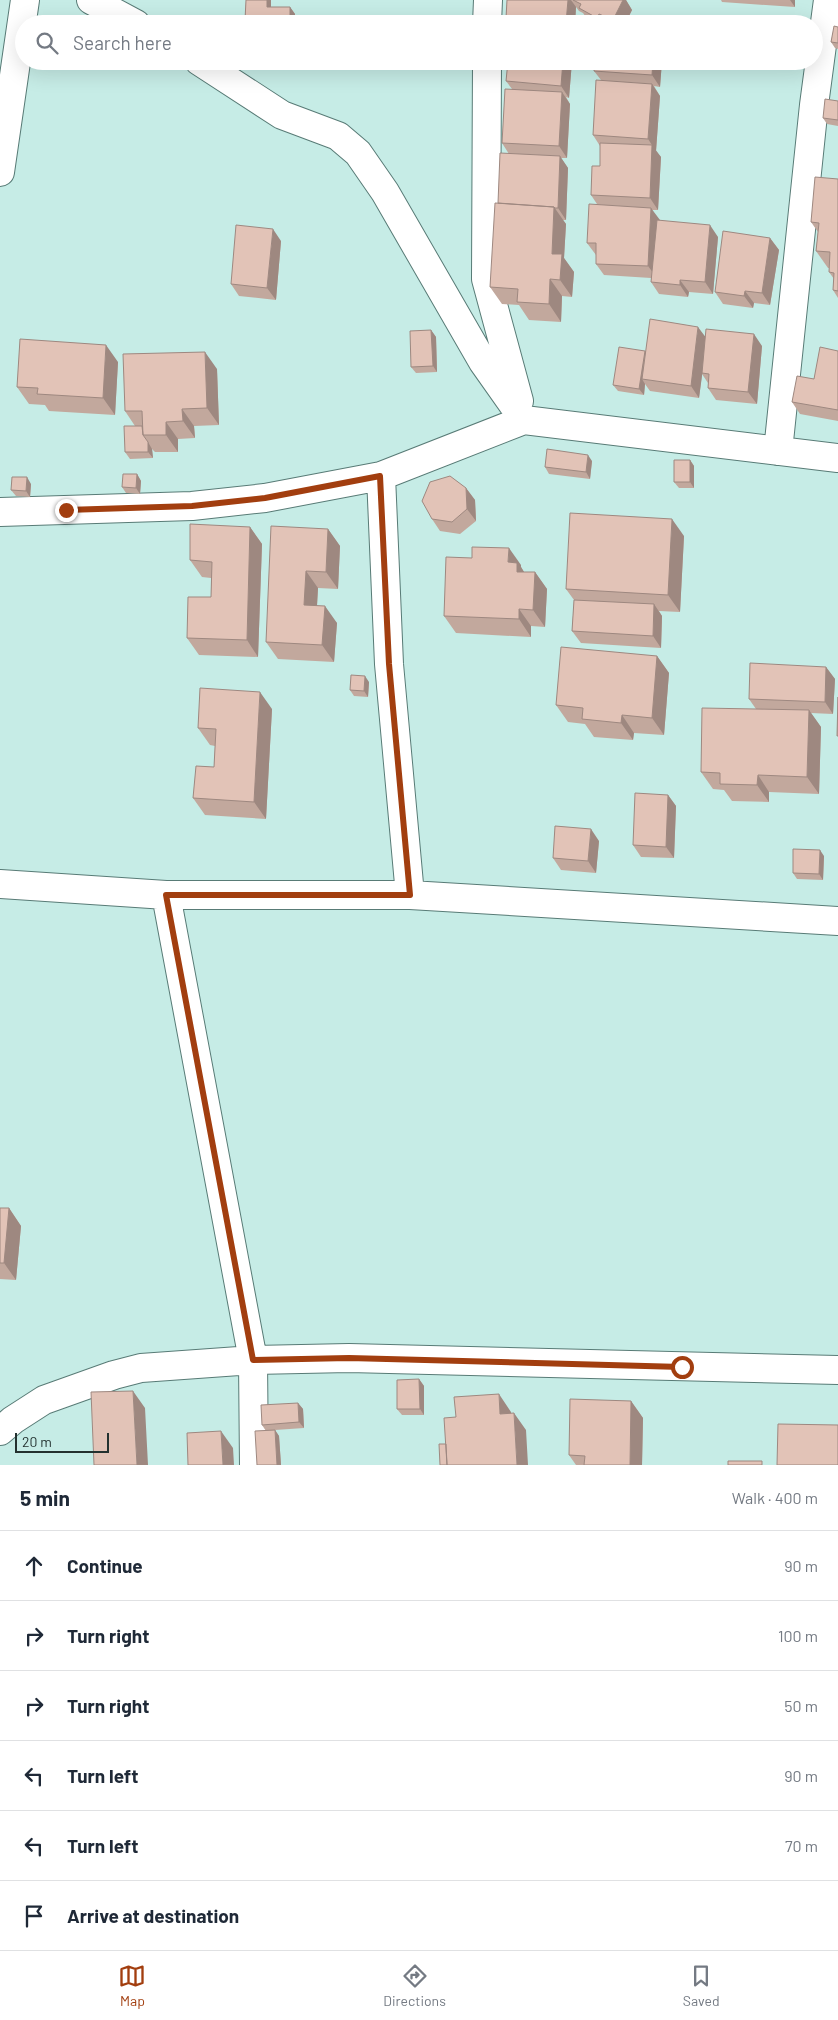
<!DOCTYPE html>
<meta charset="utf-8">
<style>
:root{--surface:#fff;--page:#f6f6f7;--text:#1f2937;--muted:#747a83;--line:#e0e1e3;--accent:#a23e0f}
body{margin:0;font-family:Barlow,sans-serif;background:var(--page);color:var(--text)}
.scale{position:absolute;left:15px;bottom:12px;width:94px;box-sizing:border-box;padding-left:5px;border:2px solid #23312f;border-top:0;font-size:14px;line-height:18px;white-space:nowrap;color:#23312f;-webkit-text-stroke:4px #c6ece6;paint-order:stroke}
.stop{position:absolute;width:15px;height:15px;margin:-11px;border:4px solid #a23e0f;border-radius:50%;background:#fff}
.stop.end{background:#a23e0f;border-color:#fff;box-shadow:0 1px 5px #0008}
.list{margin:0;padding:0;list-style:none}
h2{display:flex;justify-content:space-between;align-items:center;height:65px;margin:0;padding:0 20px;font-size:21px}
h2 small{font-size:16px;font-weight:400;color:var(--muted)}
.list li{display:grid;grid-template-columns:32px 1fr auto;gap:15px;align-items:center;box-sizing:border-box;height:70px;padding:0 20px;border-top:1px solid var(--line)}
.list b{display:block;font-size:19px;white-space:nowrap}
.list em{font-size:16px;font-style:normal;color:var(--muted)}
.icon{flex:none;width:28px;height:28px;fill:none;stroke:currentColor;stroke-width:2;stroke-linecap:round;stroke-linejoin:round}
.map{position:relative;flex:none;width:838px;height:1465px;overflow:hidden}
.search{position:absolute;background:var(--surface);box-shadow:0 5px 20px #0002;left:15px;right:15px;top:15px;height:55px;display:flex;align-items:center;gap:12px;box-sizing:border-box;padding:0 18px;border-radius:28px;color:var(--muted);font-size:19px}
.sheet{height:485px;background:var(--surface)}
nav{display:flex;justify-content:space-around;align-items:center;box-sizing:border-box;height:70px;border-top:1px solid var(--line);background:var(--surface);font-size:14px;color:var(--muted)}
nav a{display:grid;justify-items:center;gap:2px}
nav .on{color:var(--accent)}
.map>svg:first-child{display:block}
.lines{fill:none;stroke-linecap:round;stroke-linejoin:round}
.minor-casing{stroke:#587b76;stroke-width:30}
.minor{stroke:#fff;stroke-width:28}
.wall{fill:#c2a89d}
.shaded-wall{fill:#9e8880}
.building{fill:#e2c3b7;stroke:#9e8880}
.route{stroke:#a23e0f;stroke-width:6}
</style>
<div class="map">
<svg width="838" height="1465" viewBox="0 0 838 1465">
<rect width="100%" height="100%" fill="#c6ece6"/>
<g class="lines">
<defs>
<path id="minor" d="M91,0L136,24
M487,24L488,0
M199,61L282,115L338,136L358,153L385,192L483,362L524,420
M487,61L486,279L519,401
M0,172L25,0
M778,451L814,105L828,0
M381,476L389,664L410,895
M0,512L192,506L265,498L381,476L524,420L838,458
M0,884L166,895H410L838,921
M166,895L253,1360L254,1465
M0,1431L13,1420L44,1400L114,1375L141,1368L253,1360L349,1358L838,1370"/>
</defs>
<use href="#minor" class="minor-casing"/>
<use href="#minor" class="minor"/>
</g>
<path class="wall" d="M246,0H271V7H290L295,14V24H248L245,20Z
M507,0H626L632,10L625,24H595L588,20L583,13L579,11L576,7L575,24H510L506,18Z
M721,0H795V7L722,2Z
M838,27V49L835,48L831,42Z
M572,61L569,98L566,97L570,104L567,158H561L568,168L566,220H563L566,224L564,258L574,272L572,297L562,296L561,322L529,320L519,305L502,304L490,287L498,203L509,154L502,143L512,89L506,81Z
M662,61L660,87L654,86L660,96L656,151L661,157L658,210H652L659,221L718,237L713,294L689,292L688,297L659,294L651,282V278L604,275L596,264V255L587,243L597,204L591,195L600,166V146L593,135L601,80L594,71Z
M838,101V126L827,124L823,118Z
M838,179V298L833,290L834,279L829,272V268H828L816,251L818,232L811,222Z
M770,238L779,250L770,305L754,303L753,308L723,304L715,292Z
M281,241L276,300L239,296L231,284Z
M431,330L436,337L437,372L416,373L411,367Z
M705,336L762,346L757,404L716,400L708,388V383L702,374L699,398L650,391L645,384L644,395L618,391L613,385L645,351Z
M838,351V421L800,414L792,402L814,379Z
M118,362L115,415L49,411L45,405L29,404L17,387Z
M217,369L219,425L194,426L195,438L178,439V452H155L152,449L153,458L130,459L125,452L135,426L125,411Z
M690,460L694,466V488H679L674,482Z
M592,461L590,479L549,474L545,467Z
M137,474L141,481L140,494L126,493L122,487Z
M31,484L30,497L16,496L11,490Z
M466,488L475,500L476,521L460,534L440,531L432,519Z
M250,527L262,544L258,657L199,655L187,638L211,597V578L202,577L190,560Z
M328,529L340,546L338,589L318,588L317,606L337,623L334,662L278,659L266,642Z
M684,536L680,612L659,611L662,616L661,648L581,643L572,631L574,600L566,589Z
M521,565V567L524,572H535L547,589L545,627L531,626V637L456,633L444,616Z
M657,656L669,673L664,735L634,733L633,740L594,737L585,724L568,722L556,705Z
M826,667L835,679L833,714L811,713L821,727L819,794L769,792V802L732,801L724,790L713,789L701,772L756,709L749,699Z
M369,682L368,697L354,696L350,690Z
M272,709L266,819L205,815L193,798L214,767L215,746L210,745L198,728Z
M668,795L676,806L674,858L641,857L633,845Z
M599,841L596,873L561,870L553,858Z
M824,856L823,880L797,879L793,873Z
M0,1208H9L21,1226L16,1280L0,1279Z
M419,1379L424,1386V1415H402L397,1409Z
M631,1401L643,1418L642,1465H576L569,1455Z
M298,1403L303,1409L304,1428L275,1430L279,1436L281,1465H257L266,1431L262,1425Z"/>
<path class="shaded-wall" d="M267,0H271V13L267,7Z
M568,0H571L576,7L575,24L566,23Z
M623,0H626L632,10L625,24H615L613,20Z
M790,0H795V7Z
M290,7L295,14V24H292L290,21Z
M599,14L606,24H601L597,18Z
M563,61H572L569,98L561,86Z
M653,61H662L660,87L652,75Z
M652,84L660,96L656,151L648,139Z
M562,92L570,104L567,158L559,146Z
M652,145L661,157L658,210L650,198Z
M560,156L568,168L566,220L558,208Z
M554,207L566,224L564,258L574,272L572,297L560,280L552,254Z
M651,208L660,220L657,278L648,266Z
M710,225L718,237L713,294L705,282Z
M273,229L281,241L276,300L267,288Z
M770,238L779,250L770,305L762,293Z
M550,279L562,296L561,322L549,304Z
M680,280L689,292L688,297L680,285Z
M745,291L754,303L753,308L744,296Z
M698,327L707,339L699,398L691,386Z
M431,330L436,337L437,372L433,366Z
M754,334L762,346L757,404L748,392Z
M106,345L118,362L115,415L103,398Z
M645,351L642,379L645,384L644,395L639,389Z
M205,352L217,369L219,425L207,408Z
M182,409L194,426L195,438L183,421Z
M166,422L178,439V452L166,435Z
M148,442L152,449L153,458L148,452Z
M588,455L592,461L590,479L586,472Z
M690,460L694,466V488L690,482Z
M137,474L141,481L140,494L136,488Z
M27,477L31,484L30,497L26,491Z
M466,488L475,500L476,521L467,509Z
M672,519L684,536L680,612L668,595Z
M250,527L262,544L258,657L247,640Z
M328,529L340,546L338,589L326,572Z
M509,548L521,565V567L529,580V589L508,562Z
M306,571L318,588L316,622L304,605Z
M535,572L547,589L545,627L533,610Z
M654,604L662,616L661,648L653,636Z
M325,606L337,623L334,662L322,645Z
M519,609L531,626V637L519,619Z
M657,656L669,673L664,735L652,718Z
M826,667L835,679L833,714L825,702Z
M365,676L369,682L368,697L364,691Z
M260,692L272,709L266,819L254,802Z
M809,710L821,727L819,794L807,777Z
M622,715L634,733L633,740L621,723Z
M758,775L769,792V802L757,785Z
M668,795L676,806L674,858L666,847Z
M591,829L599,841L596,873L588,861Z
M820,850L824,856L823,880L819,874Z
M9,1208L21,1226L16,1280L4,1263Z
M419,1379L424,1386V1415L420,1409Z
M133,1391L145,1408L148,1465H137Z
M499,1394L511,1412L512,1431L500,1414Z
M631,1401L643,1418L642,1465H630Z
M298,1403L303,1409L304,1428L299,1422Z
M514,1413L526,1430L528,1465H517Z
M275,1430L279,1436L281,1465H277Z
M221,1431L233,1448L234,1465H223Z"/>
<path class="building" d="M246,0H267V7H290V21L245,20Z
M507,0H568L566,23L506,18Z
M573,0H623L613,20L599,14L597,18L579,8L581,4Z
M834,26L838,27V43L831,42Z
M508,61H563L561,86L506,81Z
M595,61H653L652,75L594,71Z
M596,80L652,84L648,139L593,135Z
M505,89L562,92L559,146L502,143Z
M825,99L838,101V120L823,118Z
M600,143L652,145L650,198L591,195L592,166H600Z
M500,153L560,156L558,208H555L554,207L498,203Z
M815,177L838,179V291L833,290L834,273L829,272L830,252L816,251L819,223L811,222Z
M495,203L554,207L552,254H562L560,280L550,279L549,304L517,302L518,289L490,287Z
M589,204L651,208L648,266L596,264V243H587Z
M657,220L710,225L705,282L680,280V285L651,282Z
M236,225L273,229L267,288L231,284Z
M723,231L770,238L762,293L745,291L744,296L715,292Z
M650,319L698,327L691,386L642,379Z
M706,329L754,334L748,392L708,388L709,374L702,373Z
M431,330L433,366L411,367L410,331Z
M20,339L106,345L103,398L37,394L38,388L17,387Z
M619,347L645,351L639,389L613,385Z
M820,347L838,351V410L792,402L797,376L814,379Z
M205,352L207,408L182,409L183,421L166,422V435H143L142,411H125L123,354Z
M124,426H142L143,435L148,442V452H125Z
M547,449L588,455L586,472L545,467Z
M674,460H690V482H674Z
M123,474H137L136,488L122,487Z
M450,476L466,488L467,509L452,522L432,519L422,501L430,482Z
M12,477H27L26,491L11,490Z
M570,513L672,519L668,595L566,589Z
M190,524L250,527L247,640L187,638L188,597H211L212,562L190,560Z
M271,526L328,529L326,572L306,571L304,605L325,606L322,645L266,642Z
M472,547L509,548L508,562L517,563V572H535L533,610L519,609V619L444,616L446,557L472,558Z
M574,600L654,604L653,636L572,631Z
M561,647L657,656L652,718L622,715L621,723L582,719L583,708L556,705Z
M750,663L826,667L825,702L749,699Z
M351,675L365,676L364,691L350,690Z
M200,688L260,692L254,802L193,798L196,766L214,767L216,729L198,728Z
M838,697V736H837Z
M702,708L809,710L807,777L758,775L757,785L720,784V773L701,772Z
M635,793L668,795L666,847L633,845Z
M555,826L591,829L588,861L553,858Z
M793,849L820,850L819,874L793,873Z
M0,1208H9L4,1263H0Z
M419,1379L420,1409H397V1380Z
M133,1391L137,1465H94L91,1392Z
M499,1394L500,1414L514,1413L517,1465H447L444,1418L456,1417L454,1397Z
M570,1399L631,1401L630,1465H584L585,1456L569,1455Z
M298,1403L299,1422L262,1425L261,1405Z
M778,1424L838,1425V1465H777Z
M275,1430L277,1465H257L255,1431Z
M221,1431L223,1465H188L187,1433Z
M439,1444H446L447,1465H440Z
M728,1461H762V1465H728Z"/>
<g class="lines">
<path class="route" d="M66,510L192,506L265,498L380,476L389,664L410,895H166L253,1360L349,1358L682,1367"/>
</g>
</svg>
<div class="scale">20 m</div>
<div class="stop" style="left:682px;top:1367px"></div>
<div class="stop end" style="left:66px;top:510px"></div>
<div class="search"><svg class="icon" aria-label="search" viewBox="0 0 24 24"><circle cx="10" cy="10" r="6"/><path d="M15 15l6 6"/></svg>Search here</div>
</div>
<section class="sheet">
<h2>5 min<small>Walk · 400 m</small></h2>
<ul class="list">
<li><svg class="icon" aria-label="ahead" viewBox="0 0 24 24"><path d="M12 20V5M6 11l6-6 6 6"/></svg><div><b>Continue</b></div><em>90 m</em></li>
<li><svg class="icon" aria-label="right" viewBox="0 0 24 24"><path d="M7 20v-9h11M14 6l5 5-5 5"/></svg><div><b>Turn right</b></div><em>100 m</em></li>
<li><svg class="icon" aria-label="right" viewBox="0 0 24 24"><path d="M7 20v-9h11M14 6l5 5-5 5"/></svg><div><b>Turn right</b></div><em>50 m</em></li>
<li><svg class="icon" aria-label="left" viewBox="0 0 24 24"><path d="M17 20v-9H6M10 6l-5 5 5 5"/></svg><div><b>Turn left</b></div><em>90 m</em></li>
<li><svg class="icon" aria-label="left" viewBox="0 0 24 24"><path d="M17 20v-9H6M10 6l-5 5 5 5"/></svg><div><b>Turn left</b></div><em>70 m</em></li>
<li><svg class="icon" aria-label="arrive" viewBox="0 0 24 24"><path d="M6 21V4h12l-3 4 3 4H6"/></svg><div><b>Arrive at destination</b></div></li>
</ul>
</section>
<nav>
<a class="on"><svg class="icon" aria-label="map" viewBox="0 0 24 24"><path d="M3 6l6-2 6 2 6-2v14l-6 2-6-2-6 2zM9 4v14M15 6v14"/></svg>Map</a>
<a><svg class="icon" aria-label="directions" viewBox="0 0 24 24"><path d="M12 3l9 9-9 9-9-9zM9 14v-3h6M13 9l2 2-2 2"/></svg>Directions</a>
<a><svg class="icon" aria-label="saved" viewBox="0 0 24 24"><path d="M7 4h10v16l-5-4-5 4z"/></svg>Saved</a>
</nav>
